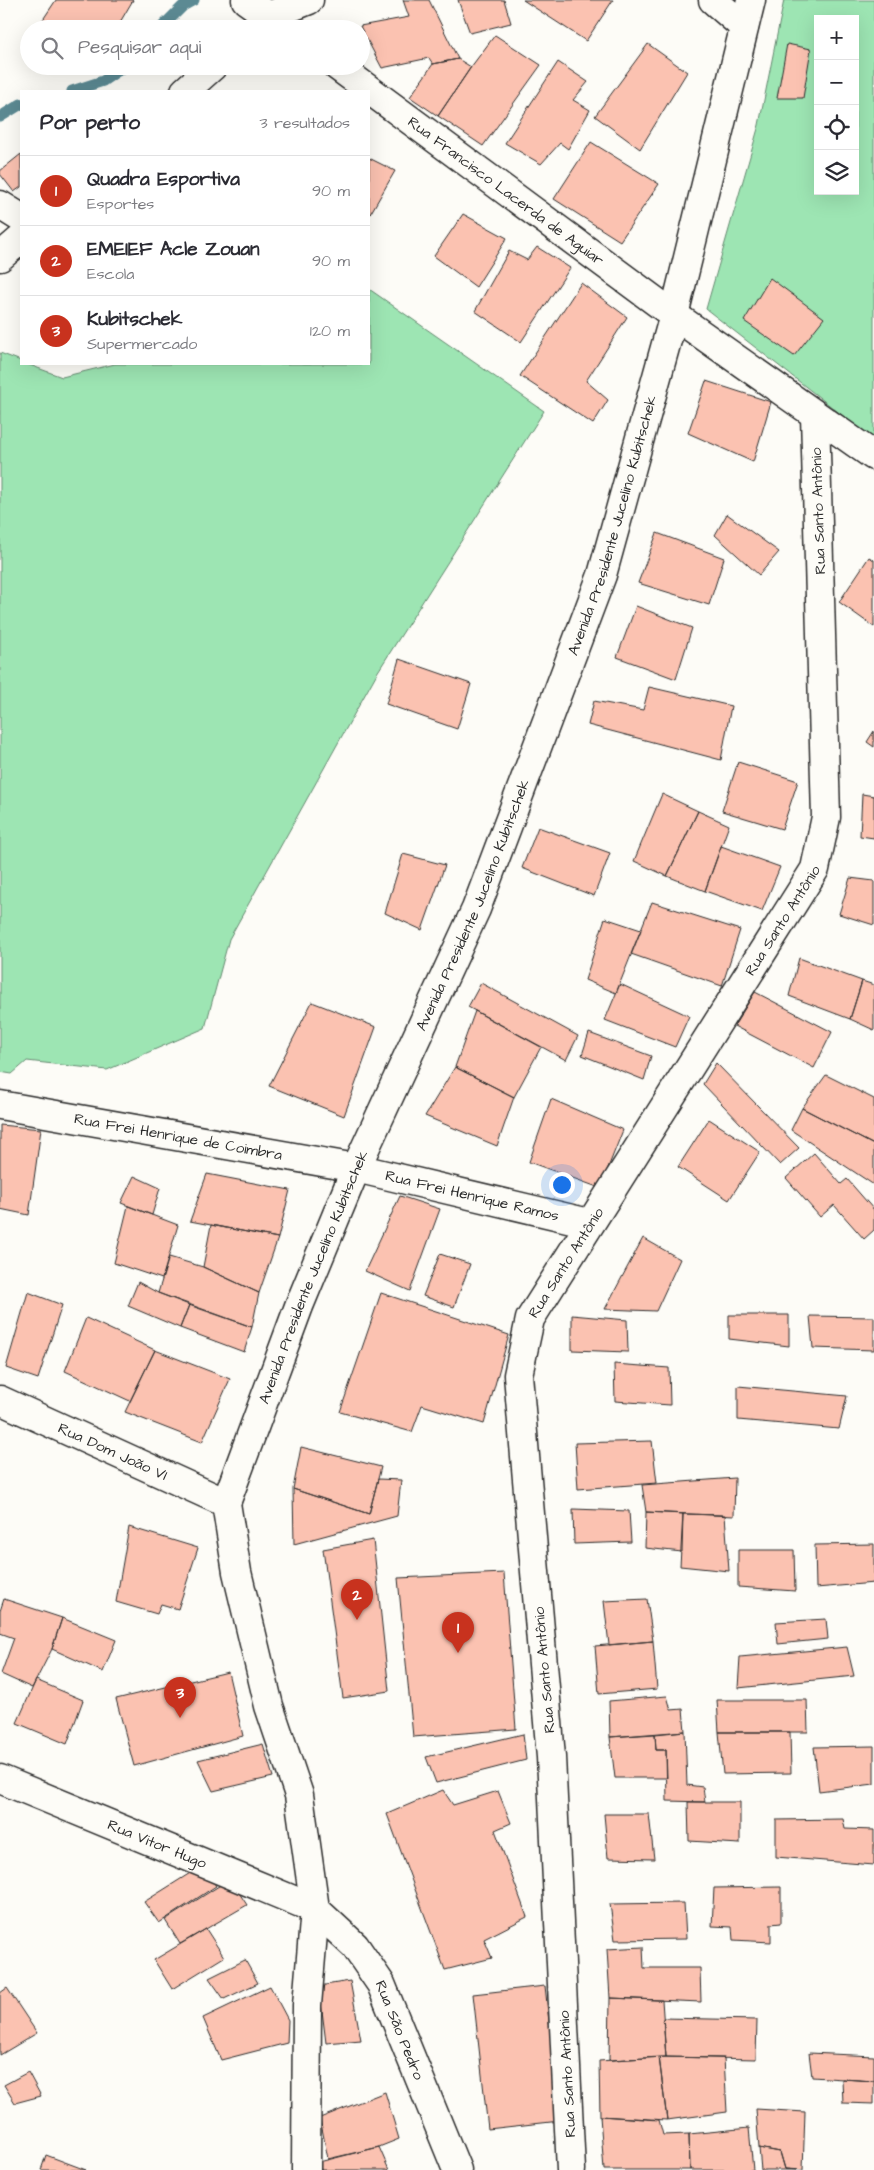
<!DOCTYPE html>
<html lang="pt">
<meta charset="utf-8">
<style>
:root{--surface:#fff;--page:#f7f7f7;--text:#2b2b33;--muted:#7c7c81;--line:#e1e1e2;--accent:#c8321e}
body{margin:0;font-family:"Architects Daughter",sans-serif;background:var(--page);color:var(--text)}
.controls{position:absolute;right:15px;top:15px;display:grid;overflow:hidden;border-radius:0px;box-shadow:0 5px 20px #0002}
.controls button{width:45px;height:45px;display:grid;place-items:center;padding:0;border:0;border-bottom:1px solid var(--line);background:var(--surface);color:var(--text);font:25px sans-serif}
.you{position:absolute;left:561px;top:1184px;width:18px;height:18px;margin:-12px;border:4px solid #fff;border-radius:50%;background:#1a73e8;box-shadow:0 0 0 8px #1a73e833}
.badge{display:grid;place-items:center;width:32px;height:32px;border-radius:50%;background:var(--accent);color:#fff;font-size:16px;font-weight:700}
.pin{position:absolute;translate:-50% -41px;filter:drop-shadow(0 1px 2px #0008)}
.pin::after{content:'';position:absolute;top:26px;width:18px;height:15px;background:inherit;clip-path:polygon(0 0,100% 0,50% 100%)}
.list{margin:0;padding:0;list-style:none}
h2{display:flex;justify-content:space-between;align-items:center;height:65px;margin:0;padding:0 20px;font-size:21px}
h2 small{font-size:16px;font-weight:400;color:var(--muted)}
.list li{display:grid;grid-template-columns:32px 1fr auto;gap:15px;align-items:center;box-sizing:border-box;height:70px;padding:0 20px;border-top:1px solid var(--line)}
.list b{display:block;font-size:19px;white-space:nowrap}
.list p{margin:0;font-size:16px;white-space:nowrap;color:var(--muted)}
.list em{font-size:16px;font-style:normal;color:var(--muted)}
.icon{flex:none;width:28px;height:28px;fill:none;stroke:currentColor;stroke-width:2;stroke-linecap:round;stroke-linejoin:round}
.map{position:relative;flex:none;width:874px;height:2170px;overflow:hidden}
.search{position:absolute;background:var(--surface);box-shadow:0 5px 20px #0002;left:20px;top:20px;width:350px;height:55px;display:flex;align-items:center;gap:12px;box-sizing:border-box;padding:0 18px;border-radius:28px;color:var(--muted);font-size:19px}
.panel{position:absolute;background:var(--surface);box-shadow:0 5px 20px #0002;left:20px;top:90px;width:350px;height:275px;border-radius:0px}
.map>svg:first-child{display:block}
.green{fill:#9de5b3;stroke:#64886f;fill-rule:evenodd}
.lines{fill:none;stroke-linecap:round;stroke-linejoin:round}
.stream{stroke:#5b8a93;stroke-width:11}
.building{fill:#fbc2b1;stroke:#2b2b2b}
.street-casing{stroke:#2b2b2b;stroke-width:31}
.secondary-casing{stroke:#2b2b2b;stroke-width:31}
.street{stroke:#fdfcf7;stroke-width:28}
.secondary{stroke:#fdfcf7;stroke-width:28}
.labels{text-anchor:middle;stroke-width:4;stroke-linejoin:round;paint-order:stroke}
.street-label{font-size:15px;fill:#2b2b2b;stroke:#fdfcf7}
</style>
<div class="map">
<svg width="874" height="2170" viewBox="0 0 874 2170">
<rect width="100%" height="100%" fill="#fdfcf7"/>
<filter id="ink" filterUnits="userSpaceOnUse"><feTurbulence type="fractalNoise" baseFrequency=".02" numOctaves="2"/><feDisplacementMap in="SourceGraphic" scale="10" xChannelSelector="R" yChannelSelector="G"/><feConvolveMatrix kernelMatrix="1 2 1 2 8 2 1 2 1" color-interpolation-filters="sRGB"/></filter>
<g filter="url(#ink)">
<path class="green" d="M784,0H874V440L706,309L759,125ZM818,19H855V191H818Z
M369,289L544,411L377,673L229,939L205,1028L107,1070L27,1061L12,1074L0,1072V353L21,361V364H27L62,377L115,364H369Z"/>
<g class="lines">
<path class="stream" d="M160,29L183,6L194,0
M72,91L103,81L125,66
M0,117L21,104"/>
</g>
<path class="building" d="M56,0H133L116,29H42L38,27Z
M403,0H429L458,59L433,64L429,58L382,68L360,26L409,17Z
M458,0H504L511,23L470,33Z
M523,0H613L586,41Z
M495,35L541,65L483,146L438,116L471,67Z
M648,44L687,72L640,149L595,116Z
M787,44L811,49L803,98H777Z
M458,59L471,67L438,116L410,97L433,64Z
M558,62L588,82L573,100L590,110L568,149L560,143L541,164L505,143Z
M591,142L659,184L620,241L554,199Z
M21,154V187L14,192L0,174V171Z
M369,158L395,171L369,216Z
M463,214L507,238L476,287L434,256Z
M537,247L570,268L521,342L475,311L509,251L527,260Z
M770,278L824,318L794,356L744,321Z
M581,283L627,317L586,381L608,400L593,424L520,376Z
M706,381L771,402L753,462L688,433Z
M727,514L779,552L759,575L715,535Z
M657,533L724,558L709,605L638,583Z
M869,557L874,560V627L839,602Z
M636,606L692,628L676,679L617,657Z
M399,659L471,684L457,729L386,704Z
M649,687L731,706L721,760L588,725L594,701L643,710Z
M874,731V747L867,742Z
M738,762L798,781L782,829L722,811Z
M662,794L698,811L667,876L634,861Z
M862,794L874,796V838L860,836Z
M698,811L729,825L705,891L667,876Z
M538,827L610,853L594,896L522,868Z
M721,846L780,867L762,911L705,891Z
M403,854L445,865L422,930L385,913Z
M850,878L874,881V925L839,914Z
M652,902L740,930L722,986L631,954Z
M605,918L641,930L616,993L585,980Z
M799,958L862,981L850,1019L789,996Z
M862,981L874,985V1030L850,1019Z
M481,983L578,1036L566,1060L468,1007Z
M620,984L689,1016L675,1047L605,1020Z
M755,992L832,1032L814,1068L734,1026Z
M312,1002L376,1027L344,1116L269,1086Z
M475,1011L541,1047L514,1097L455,1067Z
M589,1033L651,1056L644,1080L582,1055Z
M716,1063L799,1148L780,1165L703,1084Z
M455,1067L514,1097L497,1146L425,1116Z
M826,1075L874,1099V1145L802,1108Z
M551,1099L623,1130L600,1188L529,1162Z
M802,1108L874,1145V1185L791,1130Z
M709,1119L760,1152L729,1200L678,1167Z
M0,1125L41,1129L29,1215L0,1209Z
M814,1153L841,1184L847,1179L874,1210V1230L864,1239L834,1205L820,1217L786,1178Z
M207,1174L290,1190L278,1238L190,1221Z
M134,1176L160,1188L152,1215L121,1203Z
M400,1196L440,1209L410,1291L365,1271Z
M128,1206L178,1225L162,1279L114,1263Z
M211,1225L278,1238L259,1293L203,1267Z
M643,1238L680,1259L656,1311L605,1309Z
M440,1254L470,1264L454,1307L423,1296Z
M169,1257L203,1267L259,1293L252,1327L158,1293Z
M138,1282L158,1293L189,1305L180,1328L128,1306Z
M28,1292L62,1305L38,1379L6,1368Z
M381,1293L509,1335L484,1424L422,1405L412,1432L340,1412Z
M189,1305L252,1327L244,1352L180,1328Z
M572,1315L627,1320L628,1352L572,1350Z
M729,1315H789V1346L729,1339Z
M810,1316L874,1317V1350L813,1348Z
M86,1318L155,1350L130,1401L65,1371Z
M155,1350L230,1379L202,1442L125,1412Z
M614,1364L669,1368L670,1405L615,1401Z
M738,1386L847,1396L839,1429L738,1420Z
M652,1441L657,1483L578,1489L575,1443Z
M301,1447L381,1467L369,1514L293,1489Z
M735,1478L734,1516L646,1512L642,1485Z
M378,1479L401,1480L397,1516L294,1544L293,1489L369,1514Z
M573,1509L629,1511L631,1542L574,1544Z
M646,1512L683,1514L682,1552L645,1548Z
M683,1514L725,1515L729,1571L680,1566Z
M129,1527L198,1548L178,1609L161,1604L157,1614L116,1602Z
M373,1540L389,1691L343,1698L323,1549Z
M874,1544V1583L816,1588L815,1545Z
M738,1550H794L795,1591L738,1587Z
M504,1573L516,1729L413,1737L398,1578Z
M4,1599L62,1618L52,1649L32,1688L1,1674L14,1638L0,1633V1611Z
M647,1599L653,1641L609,1645L604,1601Z
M62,1618L116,1640L103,1672L52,1649Z
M826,1619L828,1639L778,1644L776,1622Z
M653,1641L657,1689L599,1694L595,1646Z
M847,1647L854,1676L738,1688L740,1657Z
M228,1672L243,1736L134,1766L116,1699Z
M36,1680L83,1700L67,1744L17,1723Z
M667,1696L671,1710L683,1709L685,1731L610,1737L609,1701Z
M717,1700H807L808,1732H719Z
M685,1731L687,1785L703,1787L705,1802L667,1801L666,1750H656L655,1734Z
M719,1732H790L791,1773L723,1774Z
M523,1734L526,1760L436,1783L426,1757Z
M655,1734L656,1750H666L667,1778H615L610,1737Z
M263,1744L273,1777L213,1791L198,1760Z
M874,1746V1784L819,1791L814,1747Z
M443,1790L453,1805L498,1791L511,1823L495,1830L527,1917L484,1939L492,1958L445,1970L387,1814Z
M688,1802H740V1844L689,1841Z
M604,1814H649L654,1859L608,1858Z
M843,1819L845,1829L874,1830V1865L776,1857V1820Z
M203,1865L216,1886L159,1923L144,1902Z
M230,1879L247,1905L180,1944L165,1920Z
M781,1887V1923L771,1924V1942L733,1940L732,1927L712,1926L714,1888Z
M684,1903L686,1939L615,1940L610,1904Z
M206,1929L224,1957L172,1989L154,1960Z
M643,1947L644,1968H700L701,2002L610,1998L607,1949Z
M245,1960L258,1983L224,1999L209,1978Z
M350,1981L361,2040L326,2043L319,1986Z
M270,1986L288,2020L287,2043L221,2060L203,2018Z
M545,1986L560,2121L488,2129L473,1994Z
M7,1988L37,2033L0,2055V1993Z
M610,1998L662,2000L666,2057L609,2060Z
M663,2018L757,2020L756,2059L666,2057Z
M809,2053L874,2056V2081L812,2077Z
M659,2057L724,2058L727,2112L667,2120Z
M659,2057L667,2120L600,2116L599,2061Z
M28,2072L41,2096L15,2103L4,2085Z
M842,2079L874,2081V2104L843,2103Z
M385,2092L399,2139L379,2147L328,2159L320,2118Z
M756,2109L805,2112L803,2170L785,2169L780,2152L759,2148Z
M600,2116L659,2120L663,2135L689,2134L690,2170H604Z
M749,2128L753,2170H690L689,2134Z
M379,2147L389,2170H321L319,2162Z
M759,2148L780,2152L785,2169L797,2170H761Z
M46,2155L86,2170H41Z"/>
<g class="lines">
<defs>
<g id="street">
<path d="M246,0L284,27"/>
<path d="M713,0L744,27"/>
<path d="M254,29L269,16L309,0"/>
<path id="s1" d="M337,66L674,315L874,456"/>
<path d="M185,91L213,66"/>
<path d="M0,205L21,218"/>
<path d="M0,257L21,239"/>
<path id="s2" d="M0,1105L356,1168L589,1223"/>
<path id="s3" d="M0,1400L226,1503"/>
<path d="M306,2170L307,2005L315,1909"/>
<path id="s4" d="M571,2170L551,1757L518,1375L530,1319L815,869L826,817L815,415"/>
</g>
<g id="secondary">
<path id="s5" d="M0,1779L315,1909L355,1946L381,1984L457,2170"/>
<path id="s6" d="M315,1909L299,1795L269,1706L237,1572L226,1503L299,1306L356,1168L476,909L602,575L674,315L751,0"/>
</g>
</defs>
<use href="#street" class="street-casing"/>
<use href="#secondary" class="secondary-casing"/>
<use href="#street" class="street"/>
<use href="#secondary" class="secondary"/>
</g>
</g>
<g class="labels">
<g class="street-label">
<text dy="5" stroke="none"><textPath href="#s1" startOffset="210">Rua Francisco Lacerda de Aguiar</textPath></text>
<text transform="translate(818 511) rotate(-92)" y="5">Rua Santo Antônio</text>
<text dy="5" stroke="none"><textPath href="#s6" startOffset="1469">Avenida Presidente Jucelino Kubitschek</textPath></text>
<text dy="5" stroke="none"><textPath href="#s6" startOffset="1064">Avenida Presidente Jucelino Kubitschek</textPath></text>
<text dy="5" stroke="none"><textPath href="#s4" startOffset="1326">Rua Santo Antônio</textPath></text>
<text dy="5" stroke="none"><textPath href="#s2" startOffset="181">Rua Frei Henrique de Coimbra</textPath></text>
<text dy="5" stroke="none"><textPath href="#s2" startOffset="481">Rua Frei Henrique Ramos</textPath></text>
<text dy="5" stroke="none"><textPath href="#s4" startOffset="921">Rua Santo Antônio</textPath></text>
<text dy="5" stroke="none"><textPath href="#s6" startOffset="659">Avenida Presidente Jucelino Kubitschek</textPath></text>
<text dy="5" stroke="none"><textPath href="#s3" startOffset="124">Rua Dom João VI</textPath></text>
<text transform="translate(544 1670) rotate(-95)" y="5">Rua Santo Antônio</text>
<text dy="5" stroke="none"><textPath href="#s5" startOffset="170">Rua Vitor Hugo</textPath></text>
<text dy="5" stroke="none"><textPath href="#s5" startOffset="491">Rua São Pedro</textPath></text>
<text transform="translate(567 2074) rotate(-93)" y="5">Rua Santo Antônio</text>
</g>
</g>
</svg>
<div class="controls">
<button>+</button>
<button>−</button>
<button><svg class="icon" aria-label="locate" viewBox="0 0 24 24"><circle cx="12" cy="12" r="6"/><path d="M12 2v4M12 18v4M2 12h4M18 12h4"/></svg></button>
<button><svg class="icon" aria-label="layers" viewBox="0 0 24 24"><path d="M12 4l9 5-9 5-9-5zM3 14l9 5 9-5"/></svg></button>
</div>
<div class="you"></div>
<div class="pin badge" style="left:458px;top:1653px">1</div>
<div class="pin badge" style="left:357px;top:1620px">2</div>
<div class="pin badge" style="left:180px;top:1718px">3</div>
<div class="search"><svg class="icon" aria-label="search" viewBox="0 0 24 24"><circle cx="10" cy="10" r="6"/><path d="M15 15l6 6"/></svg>Pesquisar aqui</div>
<section class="panel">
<h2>Por perto<small>3 resultados</small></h2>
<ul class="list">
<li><span class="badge">1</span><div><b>Quadra Esportiva</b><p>Esportes</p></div><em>90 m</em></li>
<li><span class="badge">2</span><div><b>EMEIEF Acle Zouan</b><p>Escola</p></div><em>90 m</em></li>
<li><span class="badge">3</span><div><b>Kubitschek</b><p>Supermercado</p></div><em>120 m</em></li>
</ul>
</section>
</div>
